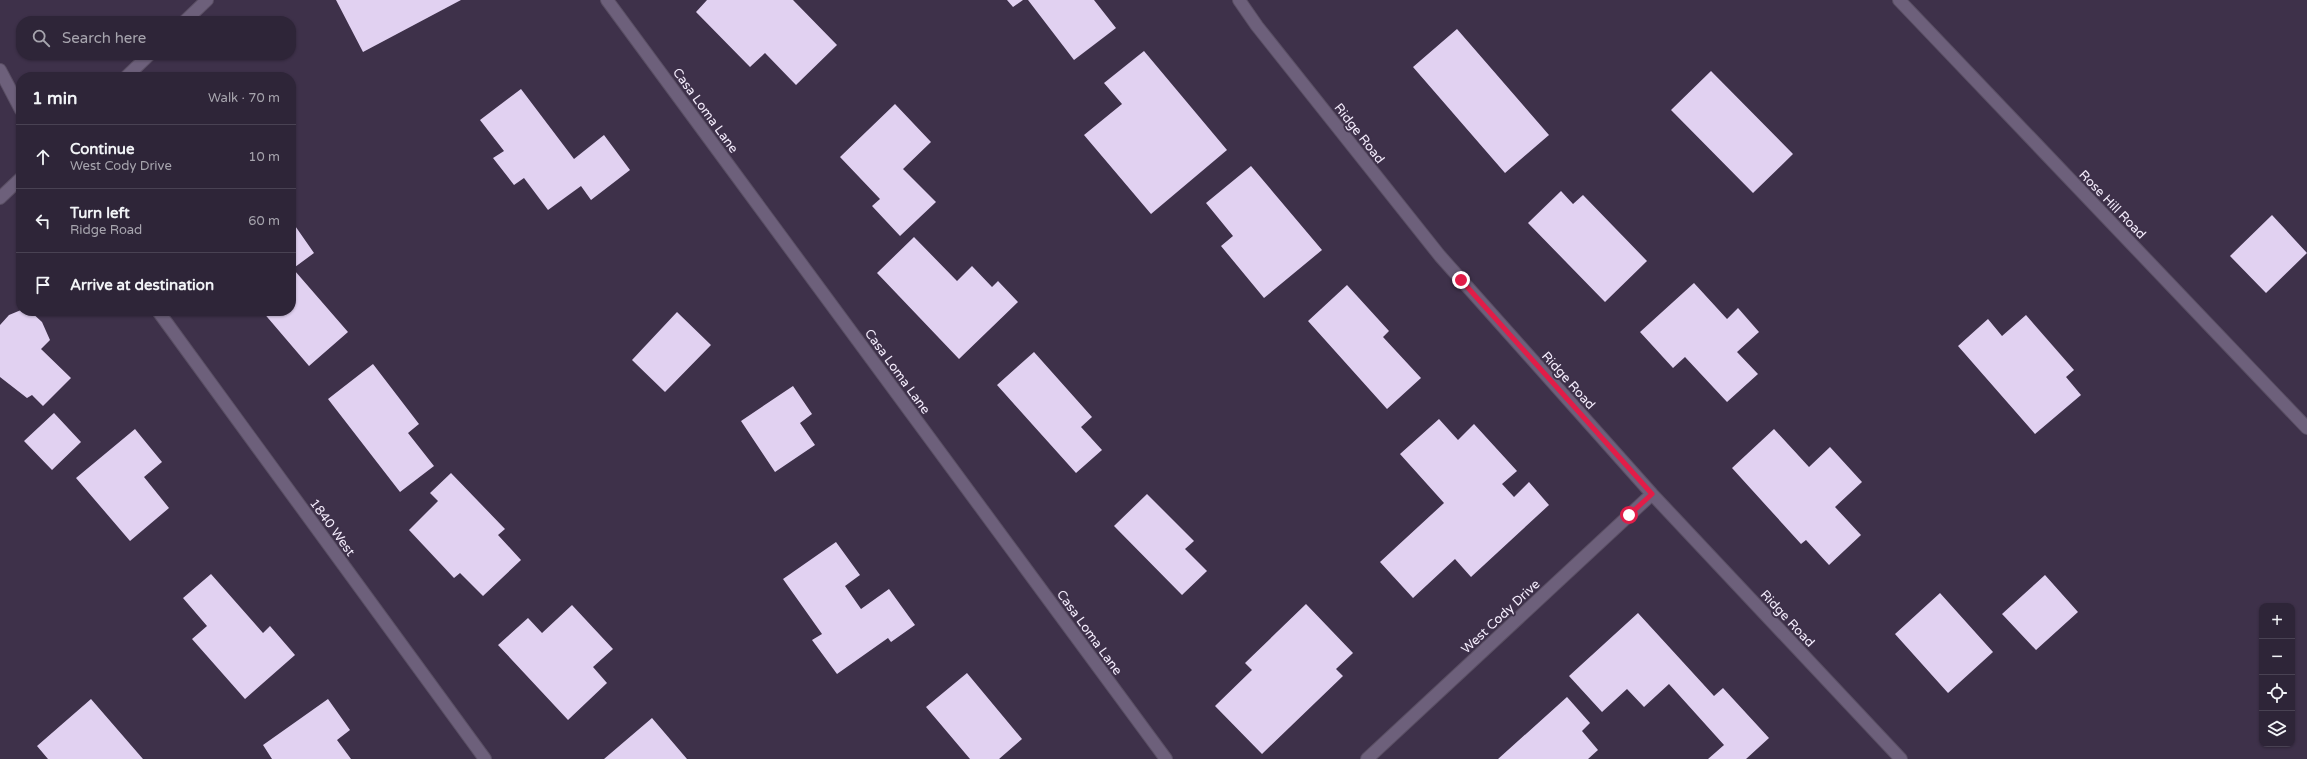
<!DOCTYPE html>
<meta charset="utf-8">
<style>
:root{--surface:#2e2538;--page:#362d40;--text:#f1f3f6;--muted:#a7a5ae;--line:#494253}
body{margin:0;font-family:"Varela Round",sans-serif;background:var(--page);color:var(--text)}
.controls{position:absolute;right:12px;bottom:12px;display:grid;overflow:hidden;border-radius:8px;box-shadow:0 1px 3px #0004}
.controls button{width:36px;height:36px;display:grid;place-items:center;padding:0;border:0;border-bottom:1px solid var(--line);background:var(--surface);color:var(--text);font:20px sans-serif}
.stop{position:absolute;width:12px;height:12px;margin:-9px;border:3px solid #e11d48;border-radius:50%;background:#fff}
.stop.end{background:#e11d48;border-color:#fff;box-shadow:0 1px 4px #0008}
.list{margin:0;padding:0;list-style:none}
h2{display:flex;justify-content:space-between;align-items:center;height:52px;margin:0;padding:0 16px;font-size:17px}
h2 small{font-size:13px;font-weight:400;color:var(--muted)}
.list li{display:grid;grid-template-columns:26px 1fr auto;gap:12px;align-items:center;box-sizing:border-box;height:64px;padding:0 16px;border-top:1px solid var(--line)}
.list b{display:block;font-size:15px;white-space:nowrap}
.list p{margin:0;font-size:13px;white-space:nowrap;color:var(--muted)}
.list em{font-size:13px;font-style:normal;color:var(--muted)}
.icon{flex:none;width:22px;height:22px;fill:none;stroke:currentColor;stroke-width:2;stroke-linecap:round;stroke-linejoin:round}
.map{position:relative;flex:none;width:2307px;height:759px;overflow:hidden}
.search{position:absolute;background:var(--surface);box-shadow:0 1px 3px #0004;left:16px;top:16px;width:280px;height:44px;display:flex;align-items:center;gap:10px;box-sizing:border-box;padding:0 14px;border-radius:16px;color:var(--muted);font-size:15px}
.panel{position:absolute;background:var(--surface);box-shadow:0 1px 3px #0004;left:16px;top:72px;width:280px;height:244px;border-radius:16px}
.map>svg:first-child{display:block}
.building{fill:#e1d1f1}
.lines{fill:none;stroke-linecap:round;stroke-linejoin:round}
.minor-casing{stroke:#5a4f64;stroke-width:14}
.minor{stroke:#6d607b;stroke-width:12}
.route{stroke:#e11d48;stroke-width:5}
.labels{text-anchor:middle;stroke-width:4;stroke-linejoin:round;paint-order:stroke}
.street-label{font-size:13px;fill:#f4ecfc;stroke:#3e314a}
</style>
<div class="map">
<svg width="2307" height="759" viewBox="0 0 2307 759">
<rect width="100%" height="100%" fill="#3e314a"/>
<path class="building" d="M336,0H461L363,52Z
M707,0H793L837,45L796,85L765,53L750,67L696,12Z
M1007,0H1023L1013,7Z
M1028,0H1094L1116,28L1074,60Z
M1457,29L1549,135L1505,173L1413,67Z
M1144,51L1227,150L1151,214L1084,135L1122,104L1104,83Z
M1711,71L1793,154L1753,193L1671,110Z
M521,89L574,159L604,135L630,170L591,200L581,186L548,210L524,178L514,185L493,158L504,151L480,120Z
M895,104L931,142L903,169L936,202L900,236L872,206L880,199L840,157Z
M1251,166L1322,250L1264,298L1221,246L1233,236L1206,203Z
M1561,191L1573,204L1583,195L1647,261L1605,302L1528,223Z
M2272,215L2307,253L2266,293L2230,256Z
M291,220L314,253L291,270Z
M914,237L957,281L972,266L992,287L998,281L1018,302L959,359L877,273Z
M295,271L348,332L309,366L262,311H291V274Z
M1694,283L1727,319L1738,308L1759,332L1737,352L1758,374L1727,402L1685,357L1673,368L1640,332Z
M1347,285L1389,331L1383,337L1421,378L1387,409L1308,321Z
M21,310L30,311L42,322L50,340L41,349L71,378L43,406L32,395L27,398L0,377V325L9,315Z
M677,312L711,345L665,392L632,360Z
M2026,315L2074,370L2066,377L2081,395L2035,434L1958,346L1988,319L2002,336Z
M1034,352L1092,417L1081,427L1102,450L1076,473L997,385Z
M373,364L419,424L408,433L434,466L400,492L328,399Z
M793,386L812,414L800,423L815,445L775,472L741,421Z
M54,413L81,442L52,470L24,441Z
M1439,419L1458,440L1474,424L1517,471L1502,484L1514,497L1529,482L1549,505L1471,577L1455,559L1413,598L1380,562L1444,503L1400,454Z
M135,429L162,462L144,477L169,508L130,541L76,478Z
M1774,429L1809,467L1830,447L1862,482L1835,507L1861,535L1829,565L1806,540L1801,544L1732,468Z
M451,473L505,529L498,535L521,560L483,596L460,573L454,578L409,530L438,501L430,493Z
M1147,494L1194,541L1185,549L1207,571L1182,595L1114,526Z
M836,542L860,575L845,586L861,609L889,589L915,625L891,642L888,638L837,674L812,640L822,634L783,579Z
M211,574L263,633L270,626L295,655L245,699L192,639L207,626L183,598Z
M2045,575L2078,612L2036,650L2002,614Z
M1940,593L1993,652L1948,693L1895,634Z
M1306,604L1353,653L1336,669L1343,676L1262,754L1215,706L1252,670L1245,663Z
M572,605L613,649L593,667L607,683L568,720L498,645L528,618L542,633Z
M1638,613L1714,696L1723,688L1769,738L1746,759H1708L1724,745L1669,684L1644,707L1627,689L1602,712L1569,676Z
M967,673L1022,739L999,759H970L926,707Z
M1567,697L1590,723L1582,731L1598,750L1588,759H1498Z
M91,699L143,759H48L37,746Z
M328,699L350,730L337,740L351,759H272L263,745Z
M652,718L687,759H604Z"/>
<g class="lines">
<defs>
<path id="minor" d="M607,0L1166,759
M1239,0L1257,26L1440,256L1652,494L1901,759
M1899,0L2307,428
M185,21L207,0
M0,70L21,110
M126,77L149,55
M0,198L21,178
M158,311L485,759
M1367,759L1652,494"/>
</defs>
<use href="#minor" class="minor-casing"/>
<use href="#minor" class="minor"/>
</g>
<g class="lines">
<path class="route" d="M1461,280L1652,494L1629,515"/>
</g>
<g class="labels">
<g class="street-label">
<text transform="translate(706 110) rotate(54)" y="5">Casa Loma Lane</text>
<text transform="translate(1360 133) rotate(52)" y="5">Ridge Road</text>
<text transform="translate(2113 204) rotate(46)" y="5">Rose Hill Road</text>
<text transform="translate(898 371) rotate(54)" y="5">Casa Loma Lane</text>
<text transform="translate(1569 380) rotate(48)" y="5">Ridge Road</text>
<text transform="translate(333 527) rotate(54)" y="5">1840 West</text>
<text transform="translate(1500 616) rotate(-43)" y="5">West Cody Drive</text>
<text transform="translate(1788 618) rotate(47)" y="5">Ridge Road</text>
<text transform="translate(1090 632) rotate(54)" y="5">Casa Loma Lane</text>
</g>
</g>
</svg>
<div class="controls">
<button>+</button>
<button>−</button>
<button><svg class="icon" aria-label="locate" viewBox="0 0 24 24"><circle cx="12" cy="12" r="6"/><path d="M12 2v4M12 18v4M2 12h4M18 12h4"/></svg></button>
<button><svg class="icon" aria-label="layers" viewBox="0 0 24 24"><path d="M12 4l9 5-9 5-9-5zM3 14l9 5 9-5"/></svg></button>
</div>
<div class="stop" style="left:1629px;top:515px"></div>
<div class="stop end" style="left:1461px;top:280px"></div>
<div class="search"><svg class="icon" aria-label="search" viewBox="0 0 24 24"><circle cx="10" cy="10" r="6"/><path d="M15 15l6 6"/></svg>Search here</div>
<section class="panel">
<h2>1 min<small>Walk · 70 m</small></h2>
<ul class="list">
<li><svg class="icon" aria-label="ahead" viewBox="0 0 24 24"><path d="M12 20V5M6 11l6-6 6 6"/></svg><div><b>Continue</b><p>West Cody Drive</p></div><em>10 m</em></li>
<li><svg class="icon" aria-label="left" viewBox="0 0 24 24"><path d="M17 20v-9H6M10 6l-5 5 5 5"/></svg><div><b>Turn left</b><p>Ridge Road</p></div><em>60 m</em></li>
<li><svg class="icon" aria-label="arrive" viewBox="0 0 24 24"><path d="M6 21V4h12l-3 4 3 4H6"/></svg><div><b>Arrive at destination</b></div></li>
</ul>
</section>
</div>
